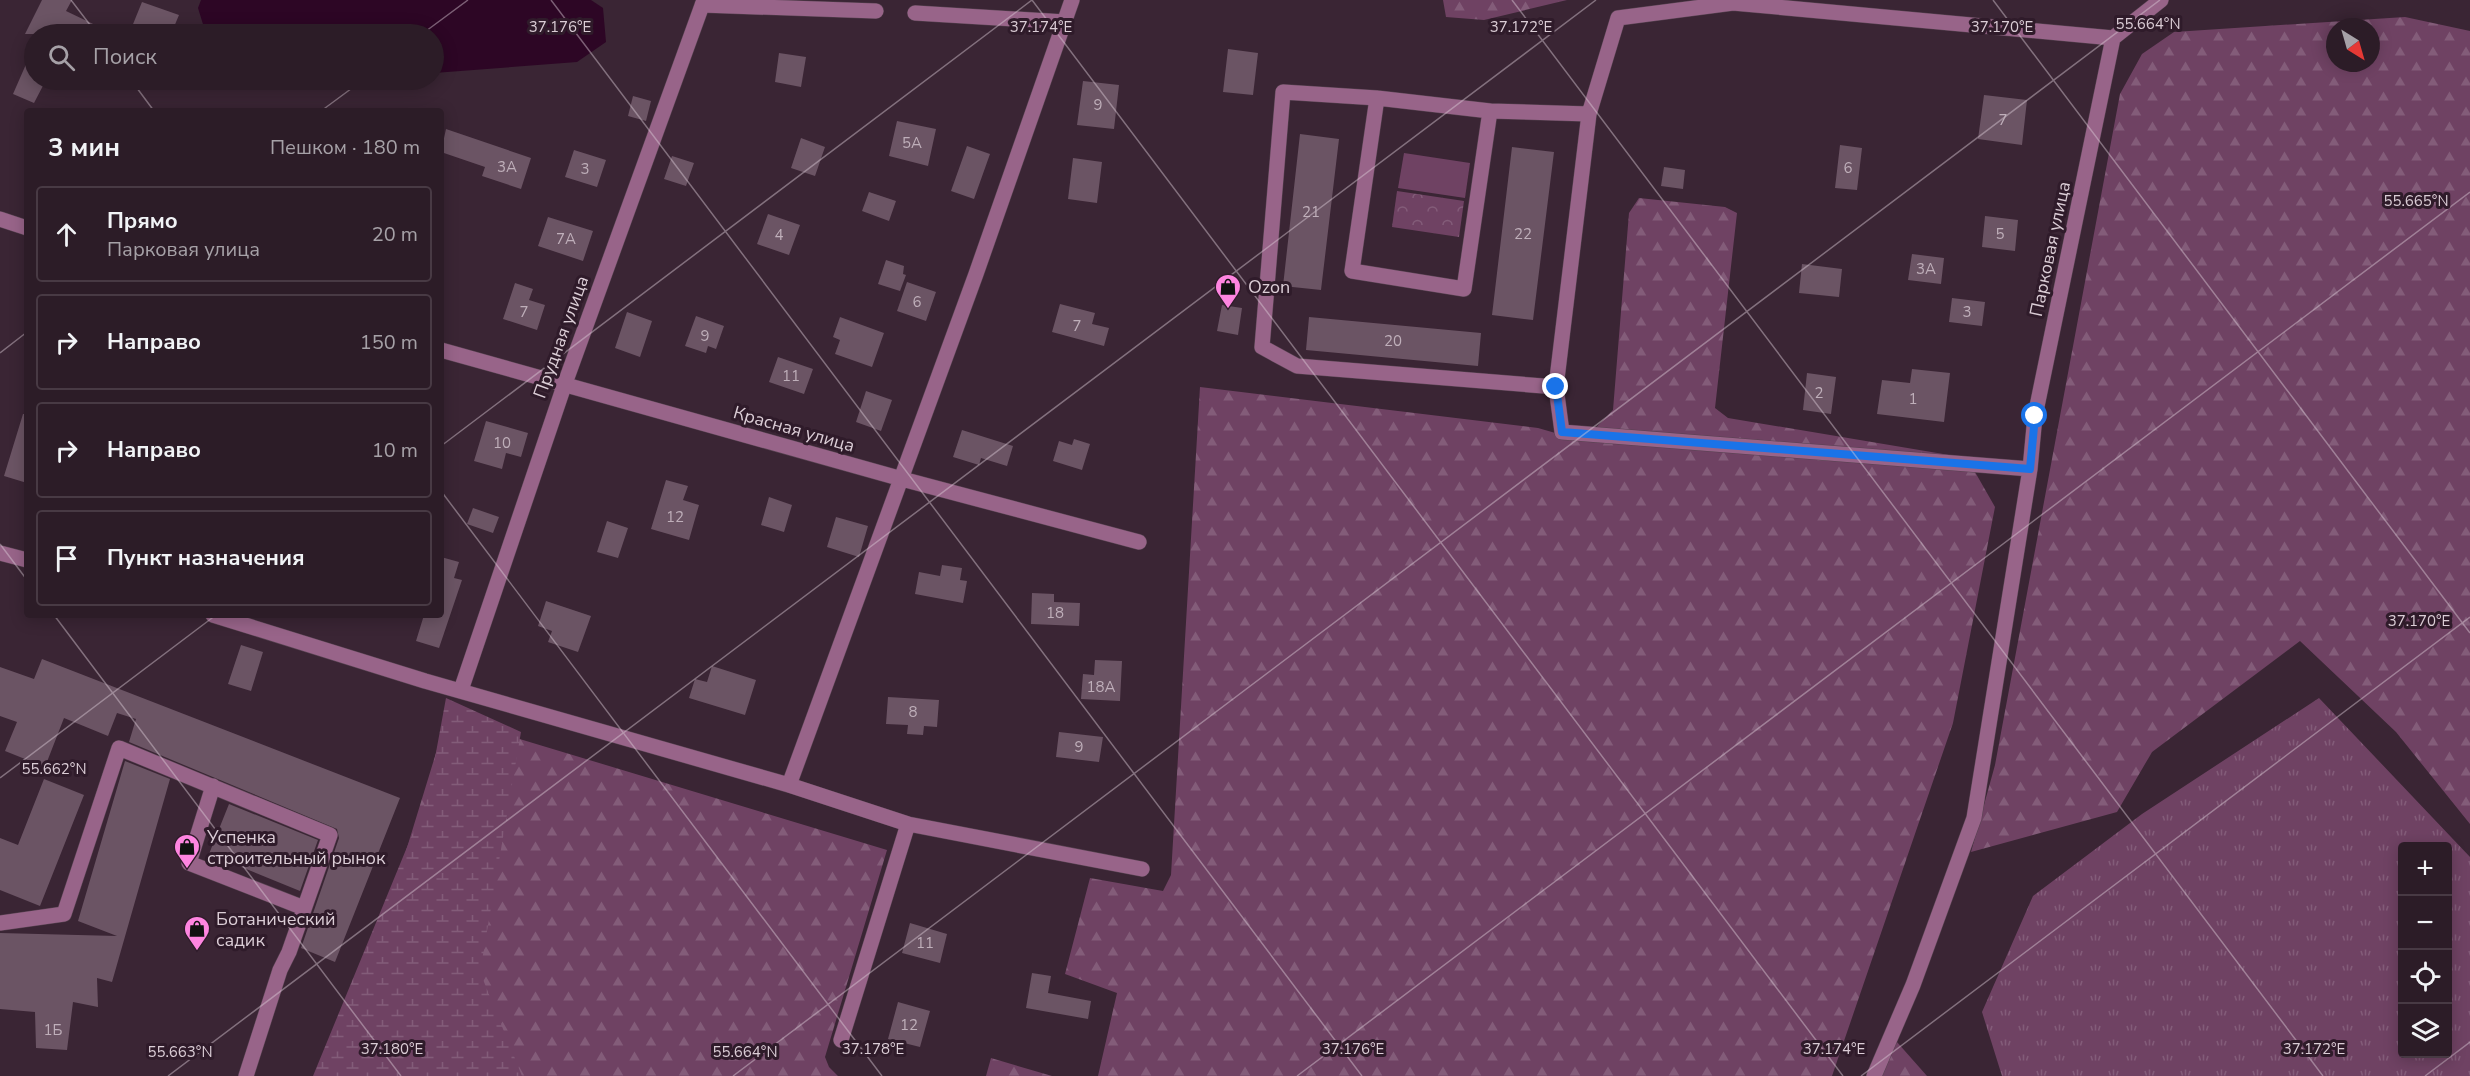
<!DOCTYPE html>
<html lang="ru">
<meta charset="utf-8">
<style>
:root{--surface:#2c1c27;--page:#34252f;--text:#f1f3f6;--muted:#a6a1a7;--line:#483a44}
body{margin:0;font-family:"Nunito Sans",sans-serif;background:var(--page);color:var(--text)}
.controls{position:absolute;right:18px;bottom:18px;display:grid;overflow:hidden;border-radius:6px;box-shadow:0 3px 15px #0003}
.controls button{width:54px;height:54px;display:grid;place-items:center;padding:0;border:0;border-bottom:2px solid var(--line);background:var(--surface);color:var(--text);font:30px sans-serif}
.compass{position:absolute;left:2326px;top:18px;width:54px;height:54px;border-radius:50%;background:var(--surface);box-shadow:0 3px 15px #0003;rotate:143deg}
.stop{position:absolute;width:18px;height:18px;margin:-14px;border:4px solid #1a73e8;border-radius:50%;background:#fff}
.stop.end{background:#1a73e8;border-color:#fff;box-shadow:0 2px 6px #0008}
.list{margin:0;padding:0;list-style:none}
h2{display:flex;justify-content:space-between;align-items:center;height:78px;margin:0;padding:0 24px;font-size:26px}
h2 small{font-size:20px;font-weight:400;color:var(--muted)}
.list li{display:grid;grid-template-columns:39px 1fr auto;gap:18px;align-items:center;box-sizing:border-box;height:96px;margin:0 12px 12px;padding:0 12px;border:2px solid var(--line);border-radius:6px}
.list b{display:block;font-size:22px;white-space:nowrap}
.list p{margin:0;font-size:20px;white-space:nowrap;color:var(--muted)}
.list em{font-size:20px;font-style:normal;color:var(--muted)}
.icon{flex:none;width:33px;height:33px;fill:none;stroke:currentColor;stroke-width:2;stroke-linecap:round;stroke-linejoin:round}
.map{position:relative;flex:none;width:2470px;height:1076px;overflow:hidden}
.search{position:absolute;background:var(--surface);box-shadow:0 3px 15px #0003;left:24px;top:24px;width:420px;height:66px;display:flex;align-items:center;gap:15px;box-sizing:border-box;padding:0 21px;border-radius:33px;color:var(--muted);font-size:22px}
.panel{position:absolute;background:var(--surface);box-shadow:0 3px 15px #0003;left:24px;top:108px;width:420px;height:510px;border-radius:6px}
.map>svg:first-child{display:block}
.grass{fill:url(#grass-tufts);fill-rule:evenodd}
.forest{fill:url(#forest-firs);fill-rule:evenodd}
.wetland{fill:url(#wetland-marsh)}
.park{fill:url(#park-crowns)}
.pitch{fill:#6f4263}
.water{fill:#2d0625}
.building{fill:#6b5464}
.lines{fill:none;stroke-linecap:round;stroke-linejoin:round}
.minor-casing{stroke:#574351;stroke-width:16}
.minor{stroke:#986489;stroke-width:15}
.route{stroke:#1a73e8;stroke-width:8}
.ticks{fill:none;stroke:#dbcdd6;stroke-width:1.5;stroke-opacity:0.45}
.labels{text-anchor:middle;stroke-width:6;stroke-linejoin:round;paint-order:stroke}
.number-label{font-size:15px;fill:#bfafba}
.street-label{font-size:18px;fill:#dbcdd6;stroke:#2f1b2a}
.poi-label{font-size:18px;fill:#dbcdd6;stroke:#2f1b2a;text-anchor:start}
.ticks-label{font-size:15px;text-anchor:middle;fill:#dbcdd6;stroke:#2f1b2a;stroke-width:6;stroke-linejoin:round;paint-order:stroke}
</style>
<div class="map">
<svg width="2470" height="1076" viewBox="0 0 2470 1076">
<defs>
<pattern id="grass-tufts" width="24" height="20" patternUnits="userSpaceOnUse" patternTransform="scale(1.5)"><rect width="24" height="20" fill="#6f4263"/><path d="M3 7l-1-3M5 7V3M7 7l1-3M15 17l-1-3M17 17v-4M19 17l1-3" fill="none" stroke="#835c79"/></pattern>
<pattern id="forest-firs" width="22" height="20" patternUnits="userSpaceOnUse" patternTransform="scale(1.5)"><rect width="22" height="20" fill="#6f4263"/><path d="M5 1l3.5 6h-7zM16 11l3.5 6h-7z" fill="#835c79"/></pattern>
<pattern id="wetland-marsh" width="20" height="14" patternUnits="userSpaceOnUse" patternTransform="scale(1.5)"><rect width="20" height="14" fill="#6f4263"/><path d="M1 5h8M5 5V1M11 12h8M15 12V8" fill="none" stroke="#835c79"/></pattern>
<pattern id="park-crowns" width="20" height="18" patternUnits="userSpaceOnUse" patternTransform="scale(1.5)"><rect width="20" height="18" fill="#6f4263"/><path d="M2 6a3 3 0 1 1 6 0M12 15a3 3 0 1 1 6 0" fill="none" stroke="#835c79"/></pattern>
</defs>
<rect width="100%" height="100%" fill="#3a2534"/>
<path class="grass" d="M2319,698L2470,857V1076H2002L1982,1012L2033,896L2142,814ZM2402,846H2448V1054H2402Z"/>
<path class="forest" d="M1443,0H1567L1484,20L1446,17Z
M2405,17L2470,31V824L2396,732L2300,641L2152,752L2117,812L1971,852L1995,765L2120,94L2142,54L2174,32ZM2335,27H2371V63H2335Z
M1639,198L1725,207L1737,213L1715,408L1728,418L1967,458L1995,507L1953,723L1832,1076H1098L1117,993L1065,974L1090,878L1163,891L1171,875L1200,387L1538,428L1583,441L1613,410L1629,213Z
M447,717L887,850L825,1057L829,1067L838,1076H462L387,913Z
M1889,1033L1927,1076H1877Z
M991,1058L1052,1076H986Z"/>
<path class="wetland" d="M446,698L521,732L480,972L522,1076H313L428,796Z"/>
<path class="park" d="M1397,191L1464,201L1459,237L1392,227Z"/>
<path class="pitch" d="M1404,153L1470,163L1465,198L1398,188Z"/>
<path class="water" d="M201,0H591L603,8L606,42L577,62L434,73V34H206L198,8Z"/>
<path class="building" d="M42,0H72L66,11L114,34H68L57,29L55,34H25Z
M142,2L179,15L171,34H129Z
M34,46V80H46L34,103L13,94Z
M1228,49L1258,53L1253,95L1223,92Z
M779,53L806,57L801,87L775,82Z
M1083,81L1119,85L1114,129L1077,125Z
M1984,95L2027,100L2022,145L1978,139Z
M633,96L651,101L646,121L628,116Z
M897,121L936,129L928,166L889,156Z
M446,129L531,158L521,189L482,176L485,167L441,152Z
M1300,134L1339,139L1321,290L1283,286Z
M801,138L825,147L815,176L791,168Z
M1840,145L1862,148L1857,190L1835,188Z
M967,146L990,154L974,199L951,191Z
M1512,147L1554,152L1533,320L1492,315Z
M574,150L606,160L597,187L565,177Z
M672,156L694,163L686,186L664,179Z
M1073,158L1102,162L1097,203L1068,199Z
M1664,167L1685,170L1683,189L1661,186Z
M869,192L896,201L889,221L862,211Z
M768,214L800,225L789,255L757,244Z
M1985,216L2018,220L2015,251L1982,247Z
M548,217L593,231L583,261L538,246Z
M1912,254L1944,258L1941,284L1908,280Z
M886,260L904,266L903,274L906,275L900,291L878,284Z
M1802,264L1842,269L1839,297L1799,293Z
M907,282L936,292L926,321L897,311Z
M515,283L533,289L529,300L545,305L537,330L503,319Z
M1952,298L1985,302L1982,326L1949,322Z
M1060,304L1095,313L1092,324L1109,328L1104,346L1052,332Z
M1222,305L1242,308L1238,335L1217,331Z
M627,312L652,321L640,357L615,348Z
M696,316L724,326L716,349L708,346L706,353L685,346Z
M840,317L884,333L872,367L835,354L840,340L833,337Z
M1309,317L1481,333L1478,366L1306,350Z
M778,357L813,369L804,394L769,382Z
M1912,369L1950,373L1944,422L1877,414L1882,380L1910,383Z
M1807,373L1836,377L1831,414L1803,410Z
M866,391L892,400L881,431L856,422Z
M23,414H27V483L4,476Z
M486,421L528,433L521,457L506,453L502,469L474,461Z
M962,430L1013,446L1007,466L981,458L979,465L953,457Z
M1074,439L1090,444L1082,470L1053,461L1059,441L1072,445Z
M666,480L688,486L683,500L699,505L689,540L651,529Z
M769,497L792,505L784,532L761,525Z
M473,508L499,517L493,533L467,524Z
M836,517L868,526L859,557L827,547Z
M607,521L628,528L618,558L597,552Z
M441,557L459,562L454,578L462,580L439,648L416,641L424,615H441Z
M942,565L962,568L960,580L967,581L963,603L915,594L919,572L940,576Z
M1032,593L1054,594V602L1080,603L1079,626L1031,624Z
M546,601L591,616L578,652L548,642L552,631L538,626Z
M241,645L263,652L251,691L228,684Z
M42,659L400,798L335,962L301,948L339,838L337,829L129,742L136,719L117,713L108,736L64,718L45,767L5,751L17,722L0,716V667L34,679Z
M1095,660L1122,661L1120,701L1081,699L1083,674L1094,675Z
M712,666L756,680L745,715L689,698L695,679L707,682Z
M888,697L939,700L937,727L924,726L923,735L907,734L908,725L886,724Z
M1059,732L1103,737L1099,762L1056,757Z
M125,761L170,779L112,982L97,978L98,1007L73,1002L67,1050L36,1048L35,1012L0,1009V933L117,936L78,921Z
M44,779L84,795L40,906L0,890V838L18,845Z
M229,804L318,840L300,891L209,854Z
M910,923L947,934L940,963L902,953Z
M1032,973L1051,976L1048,993L1091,1001L1088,1019L1026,1008Z
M898,1002L930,1011L920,1047L888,1039Z"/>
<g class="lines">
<defs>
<path id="minor" d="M702,5L876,11
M915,13L1065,22
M1377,98L1352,271L1464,289L1490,111
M1589,114L1556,387L1562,432L2030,469
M0,219L27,228
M441,350L902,479L1139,542
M1556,387L1297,366L1262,347L1283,92L1377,98L1490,111L1589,114L1618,18L1733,3L2113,38L2161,0
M0,553L27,560
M213,615L425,681L789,785L908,824L1142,869
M461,690L564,386L704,0
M789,785L976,274L1072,0
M213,786L189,863L304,908
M0,923L64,914L119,748L330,835L289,952L280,970L246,1076
M841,1040L908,824
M1874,1076L1913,985L1974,818L2030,469L2035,416L2113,38"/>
</defs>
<use href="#minor" class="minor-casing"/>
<use href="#minor" class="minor"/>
</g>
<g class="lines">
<path class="route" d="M1556,387L1562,432L2030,469L2035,416"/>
</g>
<path class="ticks" d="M71,0L97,34M551,0L1362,1076M1032,0L1843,1076M1512,0L2323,1076M1993,0L2470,633M422,34L468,0M131,80L154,111M321,111L363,80M0,353L27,332M441,446L1032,0M441,491L882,1076M0,544L27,580M54,615L401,1076M0,778L216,615M168,1076L1596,0M733,1076L2160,0M1297,1076L2470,192M1861,1076L2470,617M2425,1076L2470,1042"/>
<defs>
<symbol id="shop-pin" viewBox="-11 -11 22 30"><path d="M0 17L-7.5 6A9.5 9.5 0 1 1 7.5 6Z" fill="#fe85e0" stroke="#2f1b2a"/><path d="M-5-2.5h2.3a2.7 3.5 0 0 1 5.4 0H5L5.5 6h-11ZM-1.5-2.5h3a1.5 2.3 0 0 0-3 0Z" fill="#111"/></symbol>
</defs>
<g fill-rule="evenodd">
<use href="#shop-pin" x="1213" y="272" width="30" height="40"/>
<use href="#shop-pin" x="172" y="832" width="30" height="40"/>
<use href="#shop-pin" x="182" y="914" width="30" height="40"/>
</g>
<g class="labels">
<g class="number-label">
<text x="1098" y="110">9</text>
<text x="2003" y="125">7</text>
<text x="912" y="148">5А</text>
<text x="507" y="172">3А</text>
<text x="1848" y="173">6</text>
<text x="585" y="174">3</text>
<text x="1311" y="217">21</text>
<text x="1523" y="239">22</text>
<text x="2000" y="239">5</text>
<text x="779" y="240">4</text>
<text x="566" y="244">7А</text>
<text x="1926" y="274">3А</text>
<text x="917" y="307">6</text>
<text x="524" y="317">7</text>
<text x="1967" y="317">3</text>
<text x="1077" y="331">7</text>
<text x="705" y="341">9</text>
<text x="1393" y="346">20</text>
<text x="791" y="381">11</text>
<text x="1819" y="398">2</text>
<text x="1913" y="404">1</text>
<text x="502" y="448">10</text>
<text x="675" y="522">12</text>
<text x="1055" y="618">18</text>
<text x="1101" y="692">18А</text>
<text x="913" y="717">8</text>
<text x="1079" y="752">9</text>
<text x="925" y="948">11</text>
<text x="909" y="1030">12</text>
<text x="53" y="1035">1Б</text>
</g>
<g class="street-label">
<text transform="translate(2050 249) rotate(-78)" y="6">Парковая улица</text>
<text transform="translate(561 337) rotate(-70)" y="6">Прудная улица</text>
<text transform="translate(794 429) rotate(16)" y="6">Красная улица</text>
</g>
<g class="poi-label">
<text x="1248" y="293">Ozon</text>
<text x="207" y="843">Успенка<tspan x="207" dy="21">строительный рынок</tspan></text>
<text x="216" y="925">Ботанический<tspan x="216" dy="21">садик</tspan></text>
</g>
</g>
<g class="ticks-label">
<text x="2148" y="29">55.664°N</text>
<text x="560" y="32">37.176°E</text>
<text x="1041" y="32">37.174°E</text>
<text x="1521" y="32">37.172°E</text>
<text x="2002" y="32">37.170°E</text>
<text x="2416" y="206">55.665°N</text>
<text x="2419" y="626">37.170°E</text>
<text x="54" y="774">55.662°N</text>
<text x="392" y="1054">37.180°E</text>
<text x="873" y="1054">37.178°E</text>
<text x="1353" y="1054">37.176°E</text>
<text x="1834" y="1054">37.174°E</text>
<text x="2314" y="1054">37.172°E</text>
<text x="180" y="1057">55.663°N</text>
<text x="745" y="1057">55.664°N</text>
</g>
</svg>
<div class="controls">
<button>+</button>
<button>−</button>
<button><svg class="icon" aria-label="locate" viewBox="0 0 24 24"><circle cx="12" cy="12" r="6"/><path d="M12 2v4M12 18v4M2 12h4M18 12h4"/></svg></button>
<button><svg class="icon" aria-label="layers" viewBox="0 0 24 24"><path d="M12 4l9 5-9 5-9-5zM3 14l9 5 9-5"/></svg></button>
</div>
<svg class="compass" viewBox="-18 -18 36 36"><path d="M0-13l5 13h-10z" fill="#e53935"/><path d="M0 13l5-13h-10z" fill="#a6a1a7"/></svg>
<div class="stop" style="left:2035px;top:416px"></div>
<div class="stop end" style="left:1556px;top:387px"></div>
<div class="search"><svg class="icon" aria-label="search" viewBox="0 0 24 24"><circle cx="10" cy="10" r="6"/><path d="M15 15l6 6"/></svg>Поиск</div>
<section class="panel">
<h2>3 мин<small>Пешком · 180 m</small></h2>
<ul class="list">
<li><svg class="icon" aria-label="ahead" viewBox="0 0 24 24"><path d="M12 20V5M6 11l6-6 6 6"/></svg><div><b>Прямо</b><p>Парковая улица</p></div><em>20 m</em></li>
<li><svg class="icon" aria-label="right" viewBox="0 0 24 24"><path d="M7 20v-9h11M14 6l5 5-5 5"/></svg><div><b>Направо</b></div><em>150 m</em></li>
<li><svg class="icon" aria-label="right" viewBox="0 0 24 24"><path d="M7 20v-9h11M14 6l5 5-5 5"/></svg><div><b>Направо</b></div><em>10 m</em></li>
<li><svg class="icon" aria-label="arrive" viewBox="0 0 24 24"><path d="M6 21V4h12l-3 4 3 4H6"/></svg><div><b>Пункт назначения</b></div></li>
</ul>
</section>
</div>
